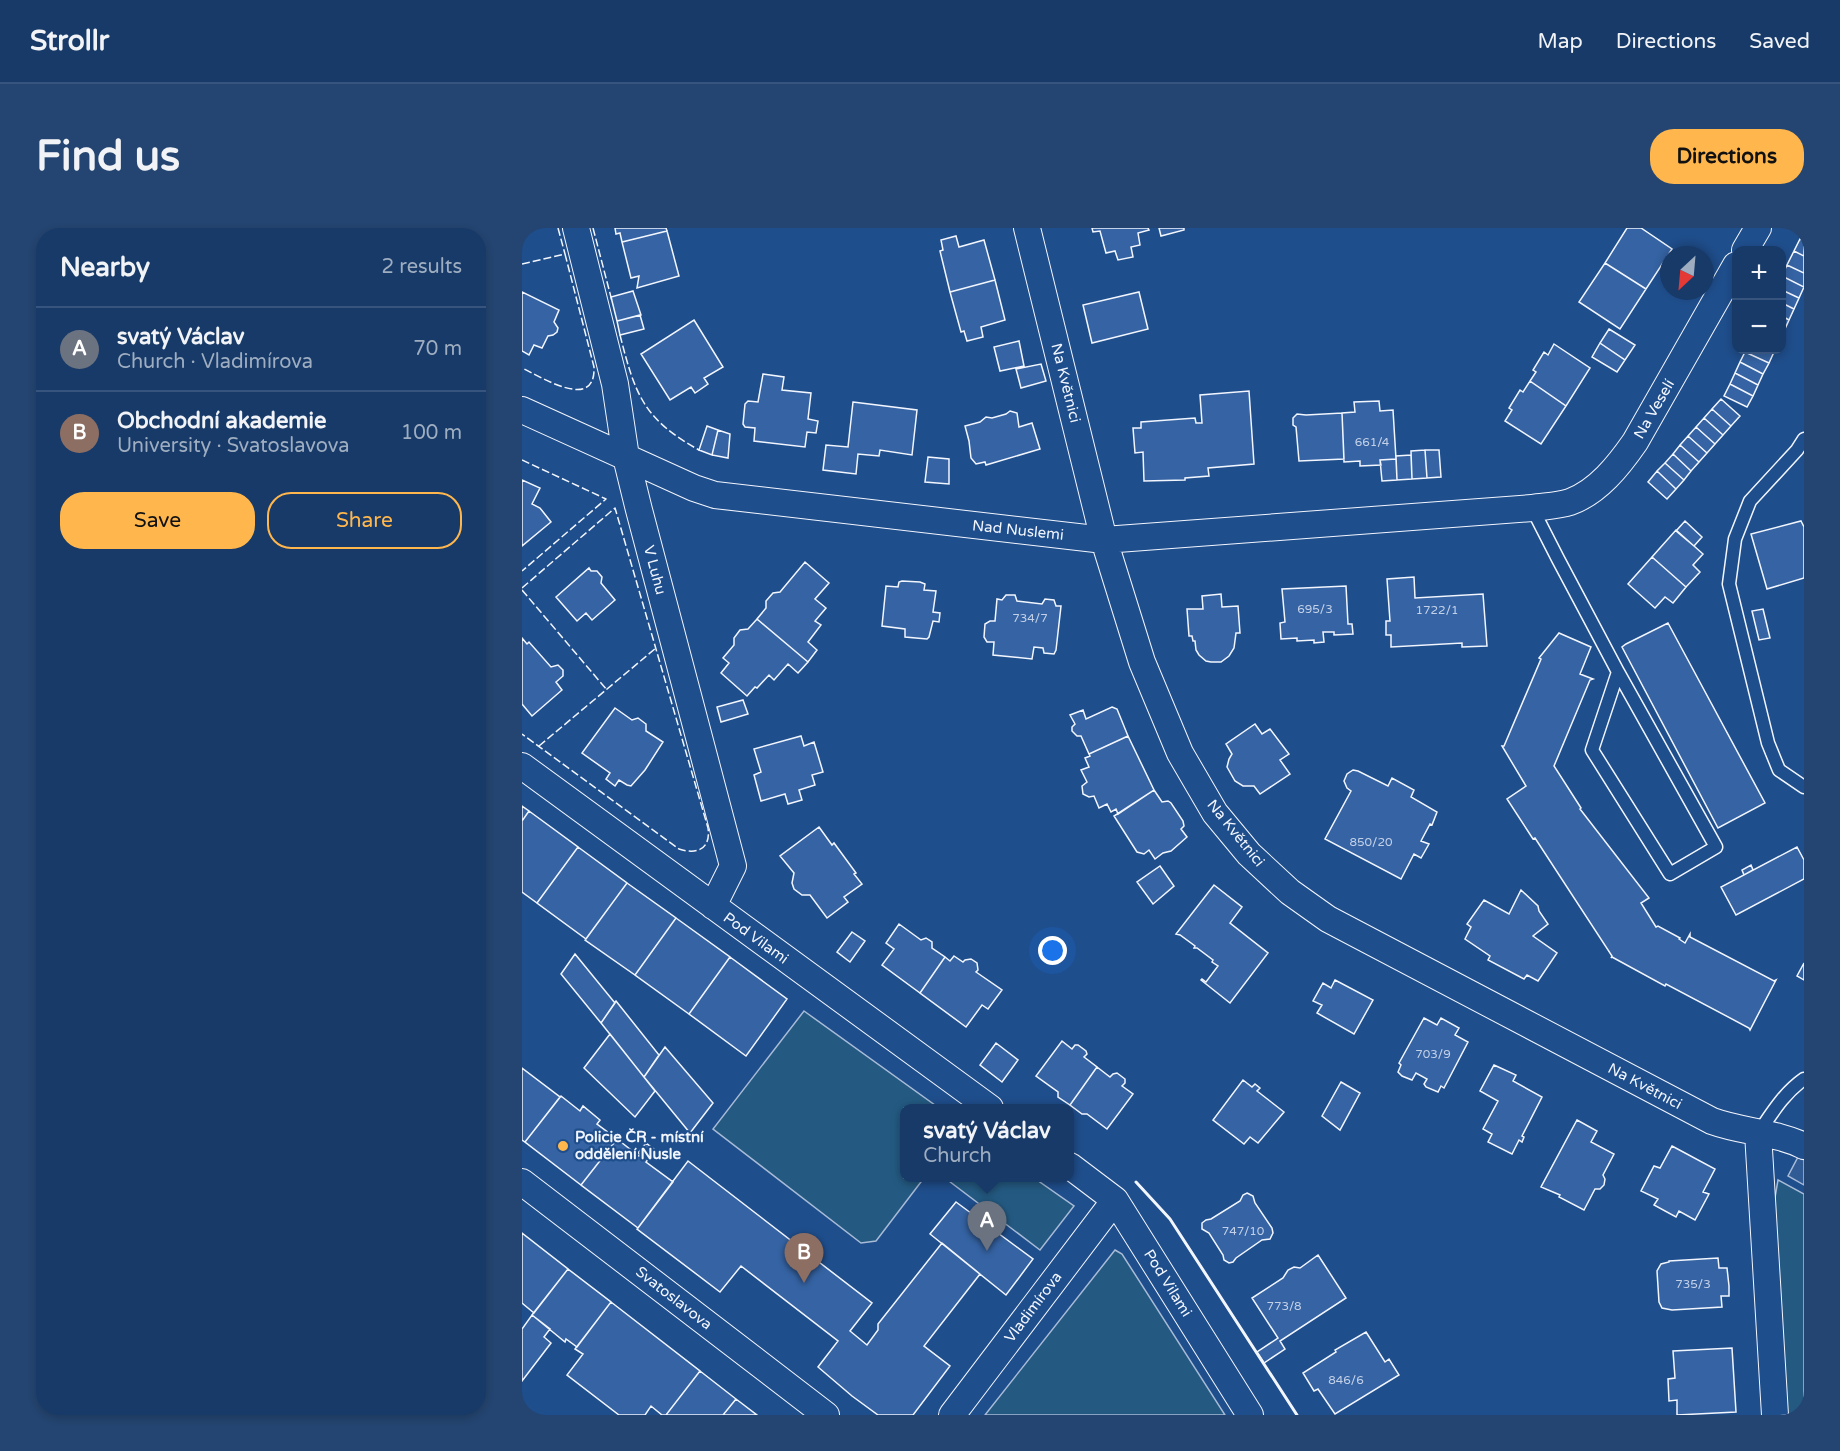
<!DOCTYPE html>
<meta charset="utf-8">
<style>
:root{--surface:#173a69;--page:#244571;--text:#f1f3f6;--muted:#9eadc0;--line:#36547d;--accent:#ffb74d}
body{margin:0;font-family:"Varela Round",sans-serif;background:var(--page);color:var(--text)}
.controls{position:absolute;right:18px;top:18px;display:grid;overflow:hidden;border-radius:12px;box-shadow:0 3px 9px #0003}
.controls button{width:54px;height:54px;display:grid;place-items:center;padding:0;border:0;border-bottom:2px solid var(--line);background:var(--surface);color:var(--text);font:30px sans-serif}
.compass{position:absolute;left:1138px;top:18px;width:54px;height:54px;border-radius:50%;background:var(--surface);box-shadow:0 3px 9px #0003;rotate:206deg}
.you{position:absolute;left:531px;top:723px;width:21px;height:21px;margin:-15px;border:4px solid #fff;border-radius:50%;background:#1a73e8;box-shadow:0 0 0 9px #1a73e833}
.badge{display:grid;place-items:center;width:39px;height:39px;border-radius:50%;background:var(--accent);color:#fff;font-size:20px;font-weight:700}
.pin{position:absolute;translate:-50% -50px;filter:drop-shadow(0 2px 3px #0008)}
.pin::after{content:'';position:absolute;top:32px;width:21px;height:18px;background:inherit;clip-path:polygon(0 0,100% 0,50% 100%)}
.popup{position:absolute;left:378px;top:876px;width:174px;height:78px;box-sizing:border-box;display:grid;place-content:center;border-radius:12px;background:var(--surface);filter:drop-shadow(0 2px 4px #0005);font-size:20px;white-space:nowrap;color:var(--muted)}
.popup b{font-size:22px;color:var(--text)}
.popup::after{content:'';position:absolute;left:50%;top:100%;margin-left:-12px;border:12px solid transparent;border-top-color:var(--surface)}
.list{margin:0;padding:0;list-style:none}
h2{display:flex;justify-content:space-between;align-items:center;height:78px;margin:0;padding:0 24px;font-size:26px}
h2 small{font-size:20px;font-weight:400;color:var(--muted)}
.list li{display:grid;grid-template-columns:39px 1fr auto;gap:18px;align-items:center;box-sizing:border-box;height:84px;padding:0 24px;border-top:2px solid var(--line)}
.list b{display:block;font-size:22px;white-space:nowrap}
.list p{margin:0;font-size:20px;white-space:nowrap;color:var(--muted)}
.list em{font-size:20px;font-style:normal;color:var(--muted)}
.actions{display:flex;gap:12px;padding:18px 24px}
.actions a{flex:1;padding:14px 0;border:2px solid var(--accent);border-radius:24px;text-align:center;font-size:21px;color:var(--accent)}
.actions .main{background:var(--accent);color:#111}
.map{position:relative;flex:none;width:1282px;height:1187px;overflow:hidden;border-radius:24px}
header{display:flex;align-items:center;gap:36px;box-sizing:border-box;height:84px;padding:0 30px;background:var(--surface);border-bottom:2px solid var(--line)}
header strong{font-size:28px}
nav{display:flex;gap:33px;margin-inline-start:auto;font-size:21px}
.intro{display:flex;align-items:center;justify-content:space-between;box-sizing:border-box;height:144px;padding:0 36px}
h1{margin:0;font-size:42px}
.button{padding:15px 27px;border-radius:24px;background:var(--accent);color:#111;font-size:21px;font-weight:700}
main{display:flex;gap:36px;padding:0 36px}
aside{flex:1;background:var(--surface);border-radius:24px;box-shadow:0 3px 9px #0003}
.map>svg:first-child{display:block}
.green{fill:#245a82;stroke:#a8bbd7;stroke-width:1.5}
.parking{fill:#305b95;stroke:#a8bbd7;stroke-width:1.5}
.building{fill:#3563a3;stroke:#f2f6ff;stroke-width:1.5}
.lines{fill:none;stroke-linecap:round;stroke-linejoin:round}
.service-casing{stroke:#f2f6ff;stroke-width:15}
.minor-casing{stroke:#f2f6ff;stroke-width:28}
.service{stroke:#1f4e8c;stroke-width:12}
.minor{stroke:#1f4e8c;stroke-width:26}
.fence{stroke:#f2f6ff;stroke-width:1.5;stroke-dasharray:8 3;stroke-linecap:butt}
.wall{stroke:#f2f6ff;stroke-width:3}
.poi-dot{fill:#ffb74d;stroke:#1f4e8c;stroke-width:2}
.labels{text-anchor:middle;stroke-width:4.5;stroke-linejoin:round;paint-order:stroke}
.number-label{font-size:12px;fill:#c3d1e8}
.street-label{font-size:15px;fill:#f2f6ff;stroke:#1f4e8c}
.poi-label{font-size:15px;font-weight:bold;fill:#f2f6ff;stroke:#1f4e8c;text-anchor:start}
</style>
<header>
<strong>Strollr</strong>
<nav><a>Map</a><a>Directions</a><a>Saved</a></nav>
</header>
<div class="intro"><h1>Find us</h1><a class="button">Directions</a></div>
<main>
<aside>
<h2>Nearby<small>2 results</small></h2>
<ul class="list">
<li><span class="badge" style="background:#6b7280">A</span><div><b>svatý Václav</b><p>Church · Vladimírova</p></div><em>70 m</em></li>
<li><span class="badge" style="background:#8d6e63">B</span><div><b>Obchodní akademie</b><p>University · Svatoslavova</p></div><em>100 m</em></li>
</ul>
<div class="actions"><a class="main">Save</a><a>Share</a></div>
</aside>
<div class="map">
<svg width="1282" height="1187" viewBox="0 0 1282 1187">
<rect width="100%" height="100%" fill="#1f4e8c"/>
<path class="green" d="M282,783L417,880H382V950H402L354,1013L339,1015L191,901Z
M423,950H512L552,978L518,1022Z
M1256,952L1282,966V1187H1265L1251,981Z
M593,1022L600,1026L703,1187H463Z"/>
<path class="parking" d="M1276,929L1282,932V957L1266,948Z"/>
<path class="building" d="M93,0H144L145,3L100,14L98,5L94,6Z
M570,0H626L627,2L616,5L618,17L609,19L611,29L596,32L593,23L584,25L578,3L571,4Z
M637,0H662V2L639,8Z
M1105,0H1119L1150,21L1124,61L1083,35Z
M145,3L157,48L115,60L117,48L109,50L100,14Z
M434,8L437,19L462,12L473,52L428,64L418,23L421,22L419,12Z
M1278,11L1282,13V28L1272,23Z
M1272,23L1282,28V45L1265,37Z
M1083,35L1124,61L1098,101L1057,74Z
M1265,37L1282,45V59L1260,48Z
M1260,48L1282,59L1277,70L1260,62Z
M473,52L483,92L459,99L461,109L445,113L442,103L439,104L428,64Z
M1260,62L1277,70L1272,81L1260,75Z
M111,63L119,87L95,93L89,69Z
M0,64L37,82L32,94L36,100L35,104L31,107L26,108L20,120L12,117L7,127L0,123Z
M617,64L626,101L570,115L561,77Z
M1260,75L1272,81L1267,92L1260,88Z
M118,87L122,101L98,107L95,93Z
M1260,88L1267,92L1262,103L1260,102Z
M172,92L201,139L182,150L186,156L173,165L169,159L148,172L119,126Z
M1087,101L1113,117L1103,132L1078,115Z
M497,113L502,138L478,143L472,119Z
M1078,115L1103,132L1095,144L1070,129Z
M1032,116L1068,140L1044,178L1008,153L1014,144L1011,142L1022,124L1026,127Z
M1224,122H1246L1252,124L1247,135L1223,124Z
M1223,124L1247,135L1241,146L1218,134Z
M1218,134L1241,146L1236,157L1213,145Z
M519,136L524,153L499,160L494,141Z
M1213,145L1236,157L1231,168L1208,156Z
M241,146L262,149L260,162L289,165L286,191L296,193L294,205L285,204L283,219L232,213L233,200L223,199L221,196L223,176L226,173L236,174Z
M1008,153L1044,178L1019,216L983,193L990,182L987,180L998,162L1001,164Z
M1208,156L1231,168L1225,179L1202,168Z
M727,163L732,236L686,240L687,248L663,250V252L622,253L621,224L613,225L611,200H619V194L673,190L674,195H680L678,167Z
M1199,171L1218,188L1209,198L1190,181Z
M857,173L858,183L871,182L874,231L858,232L859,237L838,238V233L822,234L820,185L833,184L832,174Z
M331,174L395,182L390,227L358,222L357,228L336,226L334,246L301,242L304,217L326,219Z
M1190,181L1209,198L1201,207L1182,190Z
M488,183L495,185L497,199L510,195L518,221L464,237L463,234L454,236L449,230L447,213L443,198L458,194L464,189L470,190L484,186Z
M820,185L822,231L777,233L774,199L771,197V190L775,186L784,187Z
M1182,190L1201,207L1193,216L1174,199Z
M185,198L196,202L190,227L177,222Z
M1174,199L1193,216L1185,225L1166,208Z
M196,202L208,206L206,230L190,227Z
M1166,208L1185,225L1177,234L1158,217Z
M1158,217L1177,234L1169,243L1151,226Z
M903,222H917L919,249L905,250Z
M903,222L905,250L890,251L889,223Z
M1151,226L1169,243L1162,252L1143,235Z
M889,227L890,251L875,252L874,228Z
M406,229L427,231V256L403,254Z
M874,231L875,252L860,253L858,232Z
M1143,235L1162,252L1154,261L1135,243Z
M1135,243L1154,261L1145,271L1126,254Z
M0,252L18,260L10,276L18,280L29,294L0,318Z
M1163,293L1180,309L1172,318L1154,303Z
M1279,293L1282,299V350L1245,361L1229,306Z
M1154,302L1181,326L1171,337L1178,344L1164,359L1130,329Z
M1130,329L1164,359L1151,375L1143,369L1133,380L1106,356Z
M283,334L307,355L293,371L304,380L293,393L299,397L286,414L295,422L286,434L235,391L244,380V373L251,365L258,364Z
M67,340L69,343H75L80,349L79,355L93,372L70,392L64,385L55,393L34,369Z
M892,349L893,370L961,366L965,418L940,419V415L869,419V407H864V393H868L865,351Z
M380,353L398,354L403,356L402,362L414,363L411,384L418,385L417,394L411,393L407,409L405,411L383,409V401L360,398L364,358L376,359L377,354Z
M824,358L826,396H830L831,406L812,407V404H801L802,414L792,415V412L775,413V410L759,411L758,395L763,394L760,361Z
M699,366L700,379L716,378L718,405H714L712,420L707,428L699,434H689L684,433L677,427L674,422L673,413H671L670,408H667L665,381H681L680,368Z
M484,367H493L495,373L520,376L523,371L532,372L534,378H539L534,422L532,426L522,425L521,420L512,419L510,431L471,427L472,414H465L462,409L463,396L468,393H473L475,371L480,372Z
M1241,381L1248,410L1237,412L1230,383Z
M235,391L286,434L276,445L266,436L252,452L247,447L235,460L233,459L225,468L199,445L207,435L201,430L212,417V410L218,402L226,401Z
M1146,395L1243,575L1196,600L1100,419L1104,416Z
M1037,405L1069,419L1058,446L1071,451L1068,452L1032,538L1059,580L1058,581L1127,670L1119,675L1134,699L1136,698L1158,710L1157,711L1163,715L1168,706V709L1252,753L1254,752L1228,802L1227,800L1144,756L1143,758L1090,729L1089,730L1090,728L1013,610L1011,611L985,571L1004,558L980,518H982L1019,431L1017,430Z
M0,410L5,416L7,414L29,439L36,437L41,442V448L34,454L40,462L10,488L0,476Z
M221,472L226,486L199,494L195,479Z
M590,479L595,481L606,508L567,526L559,508H555L550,503V499L553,496L548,487L561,482L564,491Z
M93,480L110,492L116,490L124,496V503L141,514L123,542L109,558L105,557L97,552L93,558L84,551L88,545L60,525Z
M733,496L740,506L748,501L767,526L758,532L768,546L738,566L732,558H721L713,553L705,539L707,531L710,526L704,516Z
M279,508L282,518L292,514L301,544L290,547L293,557L277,562L280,572L266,576L263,566L239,573L232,547L239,544L232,521Z
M606,508L632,562L596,586L594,581L589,584L585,576L577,580L572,568L567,569L561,566L560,558L565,554L559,542L567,539L563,530L568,528L567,526Z
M831,542L836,543L866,558L870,550L892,562L889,569L915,584L910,597L908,596L899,613L907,616L899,630L892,626L879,651L803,611L829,563L825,560L822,553L825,546Z
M632,562L640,574L646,573L649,575L661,593L662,598L659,601L665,609L649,623L641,625L633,631L627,622L622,626L615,624L592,588Z
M0,578L7,583L0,593Z
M7,583L56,619L15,675L0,664V593Z
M297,599L310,617L312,615L334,645L332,646L340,656L322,669L326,674L305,690L288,667H280L272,661L270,655L272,645L258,628Z
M56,619L105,655L64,711L15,675Z
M1275,619L1282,632V651L1214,687L1199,659Z
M1229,637L1231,642L1222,647L1220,642Z
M638,638L652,658L631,676L615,654Z
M105,655L154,690L113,747L63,712Z
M692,657L720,679L708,695L746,725L708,775L679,752L680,751L684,754L696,738L690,734L691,732L675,720H672L673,718L658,707L654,706Z
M999,662L1016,678L1017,683L1026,696L1011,708L1035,725L1016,753L1005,747L1002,751L966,732L968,728L943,711L949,699L945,696L962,672L987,686Z
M154,690L208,729L167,786L113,747Z
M377,696L399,712L404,710L410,714V720L423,729L398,765L360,737L372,721L364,715Z
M330,704L343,713L328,734L315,724Z
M53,726L93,775L79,795L39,746Z
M432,728L441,734L443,732L449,731L455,735L456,742L454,744L480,762L466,781L460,777L444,799L398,765L423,729L428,733Z
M208,729L265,771L224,828L167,786Z
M1282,735V752L1275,748Z
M813,752L851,772L832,806L795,785L800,777L791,773L801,755L809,760Z
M94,773L137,827L122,849L79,795Z
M902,790L915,797L919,790L937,800L933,807L946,814L922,860L919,858L916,864L904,859L902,856L905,851L894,845L890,852L880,848L876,844L879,837L877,835Z
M88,806L133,863L113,889L62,840Z
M540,813L550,821L553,817H556L564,823L565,826L562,829L575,839L548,877L536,869V864L514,848Z
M474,815L496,832L480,854L458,837Z
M143,819L191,875L168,905L122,849Z
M972,837L994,847L991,853L1020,869L1000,908L1002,909L1000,914L997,912L990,926L966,914L970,906L961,901L976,873L958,863Z
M575,839L588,849L591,846L595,845L603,851V855L600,858L611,866L585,901L565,886H560L548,877Z
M0,840L38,869L3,914L0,912Z
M721,852L730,859L733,856L738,860L735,863L762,884L736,915L728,909L722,916L691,892Z
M819,854L838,865L818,902L800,888Z
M39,868L58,883L61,878L78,892L75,896L95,911L59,957L3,914Z
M1055,892L1075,903L1069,914L1092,926L1081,947L1083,951L1082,957L1078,961H1073L1062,982L1037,969L1038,967L1019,959Z
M95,911L117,928L119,927L116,925L124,915L133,922L124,934L151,954L116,1000L59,957Z
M1150,918L1193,941L1181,964L1187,966L1173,992L1157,983L1154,989L1132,977L1136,971L1119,963L1132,938L1138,940Z
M166,933L350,1075L328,1103L345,1117L356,1102V1096L420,1015L458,1046L402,1118L428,1138L391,1187H356L330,1168L296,1139L316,1113L219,1038L198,1064L115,1001Z
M725,965L731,968L733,975L750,1000L751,1005L748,1011L740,1012L714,1030L711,1034L707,1035L702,1032L701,1027L687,1005L680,1001V995L684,992L689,991L718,973L721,967Z
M434,974L511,1031L484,1067L408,1006Z
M0,1005L46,1041L12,1085L0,1075Z
M796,1027L824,1070L758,1113L763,1121L742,1135L735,1124L756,1110L730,1070L761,1050L766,1042L772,1039L778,1040Z
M1196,1030L1197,1040H1205L1207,1058V1068H1199L1200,1079L1150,1082L1140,1080L1137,1074L1135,1043L1139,1036L1147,1034V1033Z
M46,1041L89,1074L55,1119L44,1111L43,1114L10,1087Z
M89,1074L178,1143L144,1187H140L129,1178L123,1187H97L45,1147L61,1126L53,1121Z
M10,1087L28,1101L22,1109L29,1115L0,1153V1101Z
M844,1104L863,1134L867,1131L877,1147L813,1186L796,1161L792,1163L781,1145L814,1124L813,1122Z
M1210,1120L1214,1184L1155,1187V1172L1147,1173L1146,1151L1153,1150L1151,1123Z
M178,1143L214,1171L201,1187H144Z
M214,1171L235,1187H201Z"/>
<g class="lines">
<defs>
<path id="service" d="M1282,211L1275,222L1228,273L1213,311L1207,356L1246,515L1257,542L1282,559
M1010,280L1036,331L1096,444L1070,522L1148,646L1194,619L1096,444
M1237,904C1250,885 1262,865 1282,851"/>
<path id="minor" d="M54,0L93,156L104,229L117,282L211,638L191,678
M505,0L582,312L620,434L658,525L693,585L727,626L768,664L806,691L1190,893C1220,904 1254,904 1282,918
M1223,22L1236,0
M0,182L172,260L193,267L582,312L1010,280C1023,278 1036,278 1048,274C1076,264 1097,237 1113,214L1214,37
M0,538L468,880
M1236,905L1253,1187
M548,938L593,972L728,1187
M0,954L304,1187
M430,1187L593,972"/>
</defs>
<use href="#service" class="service-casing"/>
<use href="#minor" class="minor-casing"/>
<use href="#service" class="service"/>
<use href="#minor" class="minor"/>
<path class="fence" d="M36,0L43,26
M71,0L90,73
M0,36L43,26L72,139C74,184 19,149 0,140
M98,107C113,166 121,191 177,222
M0,232L84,271L0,343
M0,360L93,280L186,600C189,621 175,627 157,621L0,506
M0,362L85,462
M17,518L134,420"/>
<path class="wall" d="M614,954L648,991L775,1187"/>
</g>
<circle class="poi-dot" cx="41" cy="918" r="6"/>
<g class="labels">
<g class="number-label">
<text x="850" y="218">661/4</text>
<text x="793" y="385">695/3</text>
<text x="915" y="386">1722/1</text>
<text x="508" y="394">734/7</text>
<text x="849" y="618">850/20</text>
<text x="911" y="830">703/9</text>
<text x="721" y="1007">747/10</text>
<text x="1171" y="1060">735/3</text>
<text x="762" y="1082">773/8</text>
<text x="824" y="1156">846/6</text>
</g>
<g class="street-label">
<text transform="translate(544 155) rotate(76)" y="5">Na Květnici</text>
<text transform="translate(1132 181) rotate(-60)" y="5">Na Veselí</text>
<text transform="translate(496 302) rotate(6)" y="5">Nad Nuslemi</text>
<text transform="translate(133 342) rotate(75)" y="5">V Luhu</text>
<text transform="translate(714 605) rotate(51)" y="5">Na Květnici</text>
<text transform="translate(234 710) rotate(36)" y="5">Pod Vilami</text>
<text transform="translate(1123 858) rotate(28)" y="5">Na Květnici</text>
<text transform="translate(646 1055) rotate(58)" y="5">Pod Vilami</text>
<text transform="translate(152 1070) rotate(38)" y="5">Svatoslavova</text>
<text transform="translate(511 1079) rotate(-53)" y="5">Vladimírova</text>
</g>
<g class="poi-label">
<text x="53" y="914">Policie ČR - místní<tspan x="53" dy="17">oddělení Nusle</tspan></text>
</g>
</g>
</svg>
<div class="controls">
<button>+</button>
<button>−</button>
</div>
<svg class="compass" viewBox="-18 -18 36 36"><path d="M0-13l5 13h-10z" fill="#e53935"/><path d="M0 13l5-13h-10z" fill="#9eadc0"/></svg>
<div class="you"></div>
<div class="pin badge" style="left:465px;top:1023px;background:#6b7280">A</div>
<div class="popup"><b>svatý Václav</b>Church</div>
<div class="pin badge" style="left:282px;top:1055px;background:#8d6e63">B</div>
</div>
</main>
